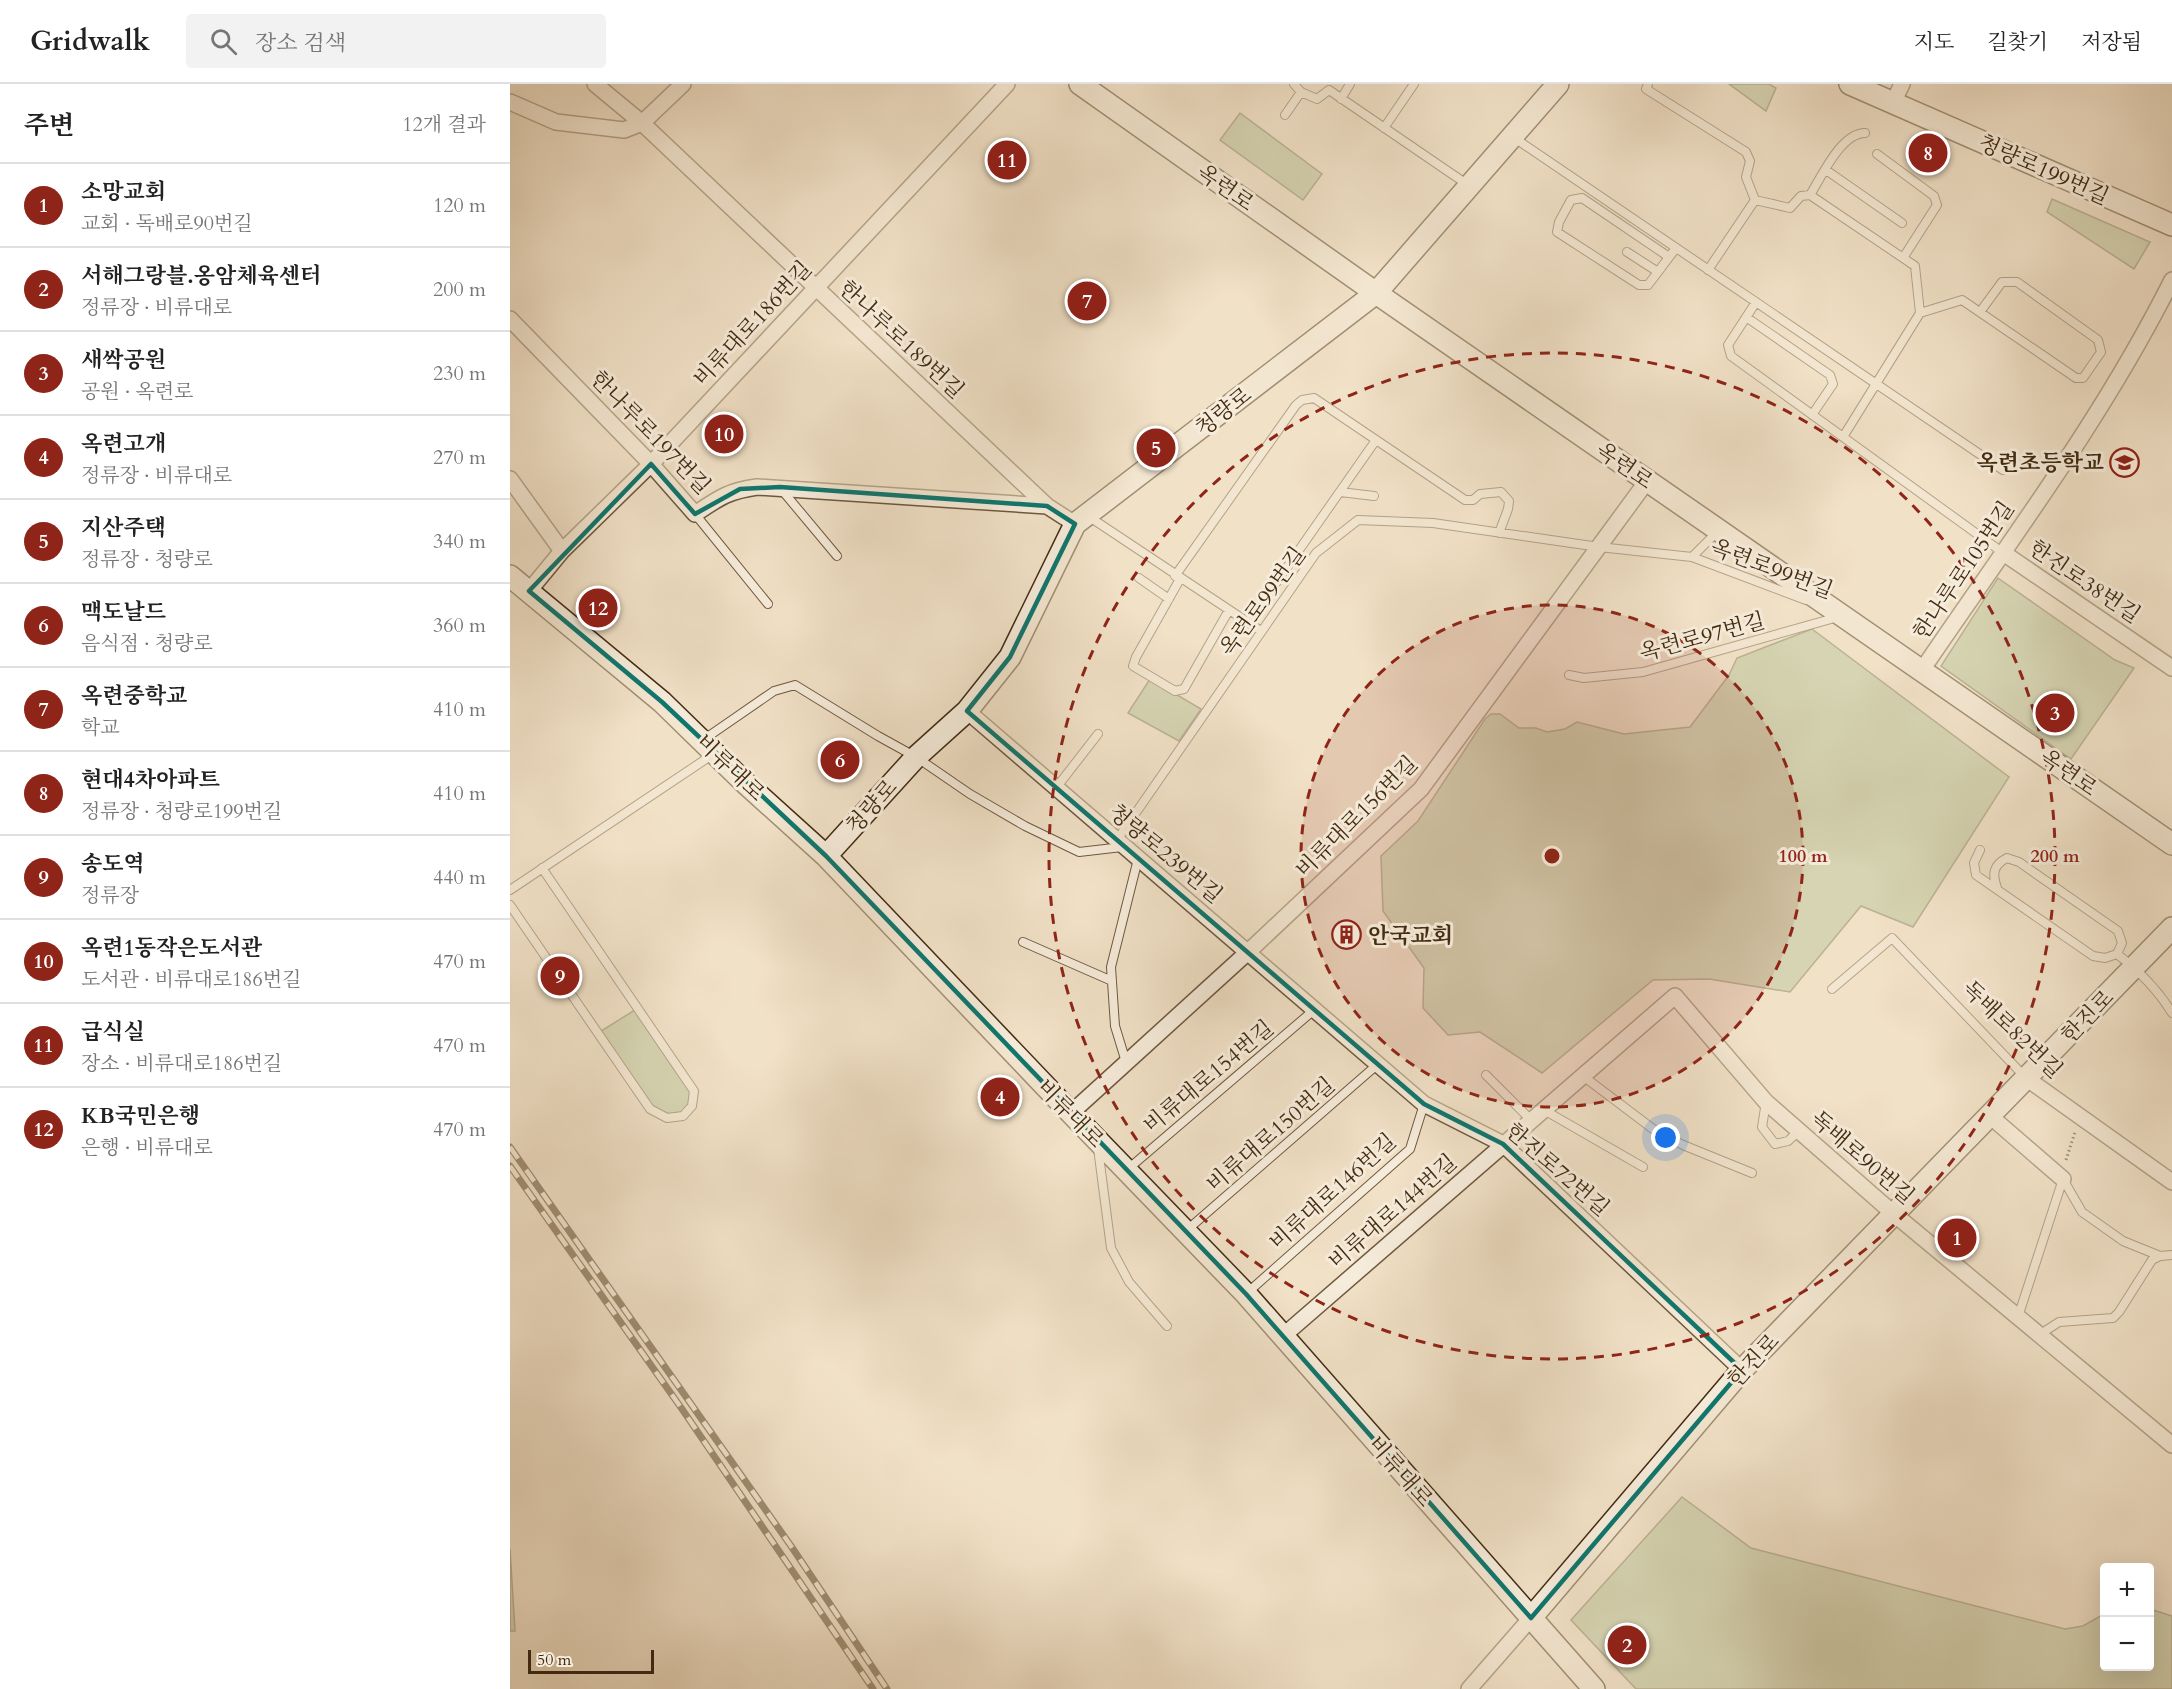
<!DOCTYPE html>
<html lang="ko">
<meta charset="utf-8">
<style>
:root{--surface:#fff;--page:#f2f2f2;--text:#222;--muted:#767676;--line:#e0e0e0;--accent:#8f2418}
body{margin:0;font-family:Cardo,"Noto Serif KR",serif;background:var(--page);color:var(--text)}
.controls{position:absolute;right:18px;bottom:18px;display:grid;overflow:hidden;border-radius:6px;box-shadow:0 6px 24px #0002}
.controls button{width:54px;height:54px;display:grid;place-items:center;padding:0;border:0;border-bottom:2px solid var(--line);background:var(--surface);color:var(--text);font:30px sans-serif}
.scale{position:absolute;left:18px;bottom:15px;width:126px;box-sizing:border-box;padding-left:6px;border:3px solid #422b11;border-top:0;font-size:16px;line-height:21px;white-space:nowrap;color:#422b11;-webkit-text-stroke:4px #f6ecdb;paint-order:stroke}
.you{position:absolute;left:1156px;top:1054px;width:21px;height:21px;margin:-15px;border:4px solid #fff;border-radius:50%;background:#1a73e8;box-shadow:0 0 0 9px #1a73e833}
.badge{display:grid;place-items:center;width:39px;height:39px;border-radius:50%;background:var(--accent);color:#fff;font-size:20px;font-weight:700}
.pin{position:absolute;translate:-50% -50%;border:3px solid #fff;box-shadow:0 2px 6px #0006}
.list{margin:0;padding:0;list-style:none}
h2{display:flex;justify-content:space-between;align-items:center;height:78px;margin:0;padding:0 24px;font-size:26px}
h2 small{font-size:20px;font-weight:400;color:var(--muted)}
.list li{display:grid;grid-template-columns:39px 1fr auto;gap:18px;align-items:center;box-sizing:border-box;height:84px;padding:0 24px;border-top:2px solid var(--line)}
.list b{display:block;font-size:22px;white-space:nowrap}
.list p{margin:0;font-size:20px;white-space:nowrap;color:var(--muted)}
.list em{font-size:20px;font-style:normal;color:var(--muted)}
.icon{flex:none;width:33px;height:33px;fill:none;stroke:currentColor;stroke-width:2;stroke-linecap:round;stroke-linejoin:round}
.map{position:relative;flex:none;width:1662px;height:1605px;overflow:hidden}
header{display:flex;align-items:center;gap:36px;box-sizing:border-box;height:84px;padding:0 30px;background:var(--surface);border-bottom:2px solid var(--line)}
header strong{font-size:28px}
nav{display:flex;gap:33px;margin-inline-start:auto;font-size:21px}
.search{width:420px;height:54px;background:var(--page);display:flex;align-items:center;gap:15px;box-sizing:border-box;padding:0 21px;border-radius:6px;color:var(--muted);font-size:22px}
main{display:flex}
aside{flex:1;background:var(--surface)}
.map>svg:first-child{display:block}
.green{fill:#b6c399;stroke:#7c7755;stroke-width:1.5}
.lines{fill:none;stroke-linecap:round;stroke-linejoin:round}
.lane-casing{stroke:#6e583e;stroke-width:10}
.street-casing{stroke:#6e583e;stroke-width:18}
.secondary-casing{stroke:#422b11;stroke-width:24}
.path{stroke:#422b11;stroke-width:3;stroke-dasharray:1.5 3;stroke-linecap:butt}
.lane{stroke:#f6ecdb;stroke-width:8}
.street{stroke:#f6ecdb;stroke-width:15}
.secondary{stroke:#f6ecdb;stroke-width:21}
.rail-casing{stroke:#422b11;stroke-width:7}
.rail{stroke:#f6ecdb;stroke-width:4.5;stroke-dasharray:14;stroke-linecap:butt}
.marked{fill:none;stroke:#0f766e;stroke-width:4.5;stroke-linejoin:round}
.ring{fill:none;stroke:#8f2418;stroke-width:3;stroke-dasharray:10 8}
.labels{text-anchor:middle;stroke-width:6;stroke-linejoin:round;paint-order:stroke}
.street-label{font-size:22px;fill:#422b11;stroke:#f6ecdb}
.poi-label{font-size:22px;font-weight:bold;fill:#422b11;stroke:#f6ecdb;text-anchor:end}
.centre{fill:#8f2418;stroke:#f6ecdb;stroke-width:3}
.ring-label{font-size:18px;text-anchor:middle;font-weight:bold;fill:#8f2418;stroke:#f6ecdb;stroke-width:6;stroke-linejoin:round;paint-order:stroke}
</style>
<header>
<strong>Gridwalk</strong>
<div class="search"><svg class="icon" aria-label="search" viewBox="0 0 24 24"><circle cx="10" cy="10" r="6"/><path d="M15 15l6 6"/></svg>장소 검색</div>
<nav><a>지도</a><a>길찾기</a><a>저장됨</a></nav>
</header>
<main>
<aside>
<h2>주변<small>12개 결과</small></h2>
<ul class="list">
<li><span class="badge">1</span><div><b>소망교회</b><p>교회 · 독배로90번길</p></div><em>120 m</em></li>
<li><span class="badge">2</span><div><b>서해그랑블.옹암체육센터</b><p>정류장 · 비류대로</p></div><em>200 m</em></li>
<li><span class="badge">3</span><div><b>새싹공원</b><p>공원 · 옥련로</p></div><em>230 m</em></li>
<li><span class="badge">4</span><div><b>옥련고개</b><p>정류장 · 비류대로</p></div><em>270 m</em></li>
<li><span class="badge">5</span><div><b>지산주택</b><p>정류장 · 청량로</p></div><em>340 m</em></li>
<li><span class="badge">6</span><div><b>맥도날드</b><p>음식점 · 청량로</p></div><em>360 m</em></li>
<li><span class="badge">7</span><div><b>옥련중학교</b><p>학교</p></div><em>410 m</em></li>
<li><span class="badge">8</span><div><b>현대4차아파트</b><p>정류장 · 청량로199번길</p></div><em>410 m</em></li>
<li><span class="badge">9</span><div><b>송도역</b><p>정류장</p></div><em>440 m</em></li>
<li><span class="badge">10</span><div><b>옥련1동작은도서관</b><p>도서관 · 비류대로186번길</p></div><em>470 m</em></li>
<li><span class="badge">11</span><div><b>급식실</b><p>장소 · 비류대로186번길</p></div><em>470 m</em></li>
<li><span class="badge">12</span><div><b>KB국민은행</b><p>은행 · 비류대로</p></div><em>470 m</em></li>
</ul>
</aside>
<div class="map">
<svg width="1662" height="1605" viewBox="0 0 1662 1605">
<rect width="100%" height="100%" fill="#f1e1c7"/>
<filter id="stains"><feTurbulence type="fractalNoise" baseFrequency=".00333" numOctaves="4"/><feColorMatrix values="0 0 0 0 .2 0 0 0 0 .09 0 0 0 0 .02 0 0 0 .5 -.17"/></filter>
<radialGradient id="worn" r=".72"><stop offset=".6" stop-color="#630" stop-opacity="0"/><stop offset="1" stop-color="#630" stop-opacity=".3"/></radialGradient>
<path class="green" d="M1219,0H1259L1266,4L1256,27Z
M730,29L812,90L793,116L710,56Z
M1542,115L1640,158L1624,185L1537,128Z
M1488,494L1605,576L1624,584L1561,675L1431,582Z
M1302,545L1499,693L1403,843L1351,822L1280,908L1199,895L1143,896L1032,989L970,948L938,951L913,924L914,884L873,827L871,772L908,737L975,635L981,630H990L1009,644H1026L1037,648L1055,645L1067,638L1114,650L1180,643L1219,591L1227,574Z
M640,595L691,625L669,657L618,629Z
M128,924L184,1007L182,1022L173,1032L157,1034L140,1025L88,949Z
M1172,1413L1241,1464L1555,1545L1573,1542L1594,1530V1582H1640V1525L1662,1532V1605H1126L1061,1536Z
M0,1465L5,1547H0Z"/>
<g class="lines">
<defs>
<path id="lane" d="M784,0L791,8L807,15L819,6L958,101
M1138,0L1136,5L1236,68L1240,77L1236,93L1245,116L1280,124L1291,112L1300,111L1405,182L1410,229L1452,216L1566,294H1573L1591,268L1588,256L1507,198H1492L1470,228
M831,15L840,0
M775,31L791,8
M874,44L904,0
M1003,53L1493,386
M1367,70L1424,112L1427,121L1393,174
M1316,86L1392,139
M1300,111C1312,92 1331,49 1355,49
M1117,168L1148,188
M1159,173L1072,114L1061,116L1049,138L1047,148L1129,201H1138C1147,189 1157,176 1166,164
M1198,186L1245,116
M1246,218L1218,261L1221,272L1492,468
M1236,233L1320,291L1323,300L1302,331
M1333,353L1410,229
M271,405L327,472
M830,408L864,412
M185,430L258,520
M578,432L751,547
M1182,473L1296,516
M665,492L786,321L792,316L804,314L955,416H963L970,410L991,408L999,417L998,425L989,449
M629,494L659,515
M670,495L626,573L623,582L665,607L674,605L719,526
M738,539L866,356
M1059,591L1074,594L1133,588L1328,533
M193,656L264,607L285,601L368,652L406,673L460,710L515,742L569,768L612,763
M546,704L588,650
M607,756L806,469L848,436L923,439L1089,463L1182,473L1208,447
M1470,766L1464,779L1466,791L1583,872L1595,874L1607,870C1628,886 1648,906 1662,929
M1487,804C1482,790 1483,781 1497,774L1509,778L1608,847L1612,859L1607,870
M0,806L202,671
M0,821L140,1025L157,1034L173,1032L182,1022L184,1007L32,784
M513,858L602,897
M1322,905L1382,854L1515,993
M616,978L605,942L601,883L628,775
M976,991L1022,1037
M1073,992L1147,1048L1173,1061L1242,1089
M1256,1018L1252,1043L1265,1060L1278,1057L1289,1047
M1034,1026L1133,1083
M588,1064L601,1164L619,1198L657,1242
M618,1085L804,926
M1553,1095L1572,1128L1613,1157L1650,1172L1662,1171
M677,1146L868,980
M737,1209L900,1065L914,1020
M1508,1233L1553,1095
M1529,1251L1549,1238L1603,1234L1609,1228L1642,1176L1650,1172"/>
<path id="street" d="M85,0L132,39L537,422L565,440
M0,18L46,38L114,46L132,39L173,0
M1383,19L1392,0
M0,235L141,380L185,430C209,414 218,407 247,403L537,422
M0,395L52,467
M1492,468L1662,584
M19,507L52,467L141,380L497,0
M1412,586C1499,458 1593,334 1662,196
M457,627L914,1020L993,1060L1232,1286
M1516,994L1662,1098
M561,1029L738,868L911,705L1137,397
M1480,1032L1553,1095
M773,1252L1165,912L1256,1018L1384,1130L1662,1361
M959,1605L1021,1534"/>
<path id="secondary" d="M570,0L866,209L1662,760
M1340,0L1662,141
M0,492L152,618L233,697L316,772L561,1029L736,1210L1084,1605
M316,772L406,673L457,627L500,573L565,440L866,209L1048,0
M1021,1534L1232,1286L1662,844"/>
</defs>
<use href="#lane" class="lane-casing"/>
<use href="#street" class="street-casing"/>
<use href="#secondary" class="secondary-casing"/>
<path class="path" d="M1556,1076L1565,1048"/>
<use href="#lane" class="lane"/>
<use href="#street" class="street"/>
<use href="#secondary" class="secondary"/>
<defs>
<path id="rail" d="M0,1063L281,1462L377,1605
M0,1082L172,1325L363,1605"/>
</defs>
<use href="#rail" class="rail-casing"/>
<use href="#rail" class="rail"/>
</g>
<path d="M0 0H1662V1605H0ZM141,380L185,430L230,405L270,403L537,422L565,440L500,573L457,627L914,1020L993,1060L1232,1286L1021,1534L736,1210L316,772L152,618L19,507Z" fill="#f1e1c7" fill-opacity=".55" fill-rule="evenodd"/>
<path class="marked" d="M141,380L185,430L230,405L270,403L537,422L565,440L500,573L457,627L914,1020L993,1060L1232,1286L1021,1534L736,1210L316,772L152,618L19,507Z"/>
<circle cx="1042" cy="772" r="251" fill="#8f2418" fill-opacity=".12"/>
<g class="ring">
<circle cx="1042" cy="772" r="251"/>
<circle cx="1042" cy="772" r="503"/>
</g>
<defs>
<symbol id="school-ring" viewBox="-11 -11 22 22"><circle r="9.5" fill="#f6ecdb" stroke="#8f2418" stroke-width="1.5"/><path d="M0-5L7-2L0 1L-7-2ZM-4 1L0 2.5L4 1V4Q0 6-4 4Z" fill="#8f2418"/></symbol>
<symbol id="building-ring" viewBox="-11 -11 22 22"><circle r="9.5" fill="#f6ecdb" stroke="#8f2418" stroke-width="1.5"/><path d="M-4-6H4V6H1V3H-1V6H-4ZM-2.5-4.3h1.7v1.8h-1.7ZM.8-4.3h1.7v1.8H.8ZM-2.5-1h1.7V.8h-1.7ZM.8-1h1.7V.8H.8Z" fill="#8f2418"/></symbol>
</defs>
<g fill-rule="evenodd">
<use href="#school-ring" x="1598" y="362" width="33" height="33"/>
<use href="#building-ring" x="820" y="834" width="33" height="33"/>
</g>
<g class="labels">
<g class="street-label">
<text transform="translate(1534 85) rotate(24)" y="8">청량로199번길</text>
<text transform="translate(716 103) rotate(35)" y="8">옥련로</text>
<text transform="translate(242 239) rotate(-47)" y="8">비류대로186번길</text>
<text transform="translate(392 255) rotate(43)" y="8">한나루로189번길</text>
<text transform="translate(713 327) rotate(-38)" y="8">청량로</text>
<text transform="translate(141 348) rotate(46)" y="8">한나루로197번길</text>
<text transform="translate(1115 381) rotate(35)" y="8">옥련로</text>
<text transform="translate(1262 484) rotate(21)" y="8">옥련로99번길</text>
<text transform="translate(1453 486) rotate(-56)" y="8">한나루로105번길</text>
<text transform="translate(1575 497) rotate(34)" y="8">한진로38번길</text>
<text transform="translate(752 517) rotate(-54)" y="8">옥련로99번길</text>
<text transform="translate(1192 552) rotate(-15)" y="8">옥련로97번길</text>
<text transform="translate(221 683) rotate(44)" y="8">비류대로</text>
<text transform="translate(1559 688) rotate(35)" y="8">옥련로</text>
<text transform="translate(361 722) rotate(-48)" y="8">청량로</text>
<text transform="translate(846 732) rotate(-45)" y="8">비류대로156번길</text>
<text transform="translate(656 769) rotate(40)" y="8">청량로239번길</text>
<text transform="translate(1577 932) rotate(-46)" y="8">한진로</text>
<text transform="translate(1503 945) rotate(44)" y="8">독배로82번길</text>
<text transform="translate(698 992) rotate(-40)" y="8">비류대로154번길</text>
<text transform="translate(561 1029) rotate(46)" y="8">비류대로</text>
<text transform="translate(760 1050) rotate(-41)" y="8">비류대로150번길</text>
<text transform="translate(1353 1073) rotate(41)" y="8">독배로90번길</text>
<text transform="translate(1048 1085) rotate(41)" y="8">한진로72번길</text>
<text transform="translate(822 1107) rotate(-42)" y="8">비류대로146번길</text>
<text transform="translate(882 1127) rotate(-41)" y="8">비류대로144번길</text>
<text transform="translate(1243 1276) rotate(-47)" y="8">한진로</text>
<text transform="translate(891 1387) rotate(49)" y="8">비류대로</text>
</g>
<g class="poi-label">
<text x="1594" y="386">옥련초등학교</text>
<text x="858" y="859" text-anchor="start">안국교회</text>
</g>
</g>
<circle cx="1042" cy="772" r="9" class="centre"/>
<g class="ring-label">
<text x="1293" y="778">100 m</text>
<text x="1545" y="778">200 m</text>
</g>
<rect width="100%" height="100%" filter="url(#stains)"/>
<rect width="100%" height="100%" fill="url(#worn)"/>
</svg>
<div class="controls">
<button>+</button>
<button>−</button>
</div>
<div class="scale">50 m</div>
<div class="you"></div>
<div class="pin badge" style="left:1447px;top:1154px">1</div>
<div class="pin badge" style="left:1117px;top:1561px">2</div>
<div class="pin badge" style="left:1545px;top:629px">3</div>
<div class="pin badge" style="left:490px;top:1013px">4</div>
<div class="pin badge" style="left:646px;top:364px">5</div>
<div class="pin badge" style="left:330px;top:676px">6</div>
<div class="pin badge" style="left:577px;top:217px">7</div>
<div class="pin badge" style="left:1418px;top:69px">8</div>
<div class="pin badge" style="left:50px;top:892px">9</div>
<div class="pin badge" style="left:214px;top:350px">10</div>
<div class="pin badge" style="left:497px;top:76px">11</div>
<div class="pin badge" style="left:88px;top:524px">12</div>
</div>
</main>
